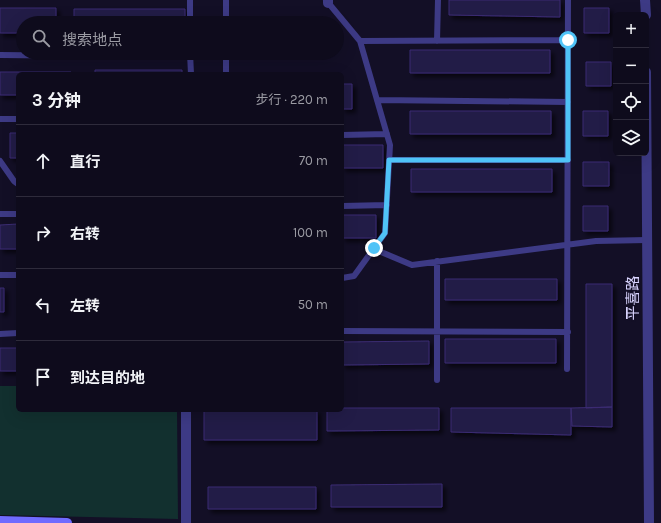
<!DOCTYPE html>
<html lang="zh">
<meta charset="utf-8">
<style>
:root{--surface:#0e0b1c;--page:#1c1929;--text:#f1f3f6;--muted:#9b9ba3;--line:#2e2b3b}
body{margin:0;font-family:Karla,"Noto Sans SC",sans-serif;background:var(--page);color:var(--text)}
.controls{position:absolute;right:12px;top:12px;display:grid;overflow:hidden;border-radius:6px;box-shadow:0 4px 16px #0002}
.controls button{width:36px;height:36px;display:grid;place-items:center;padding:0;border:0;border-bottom:1px solid var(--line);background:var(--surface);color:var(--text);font:20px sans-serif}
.stop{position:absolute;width:12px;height:12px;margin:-9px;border:3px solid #4fc3f7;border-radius:50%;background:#fff}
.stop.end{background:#4fc3f7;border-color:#fff;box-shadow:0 1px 4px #0008}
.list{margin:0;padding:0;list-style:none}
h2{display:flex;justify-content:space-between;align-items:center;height:52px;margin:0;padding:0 16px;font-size:17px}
h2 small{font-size:13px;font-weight:400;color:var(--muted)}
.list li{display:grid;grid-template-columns:26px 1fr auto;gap:12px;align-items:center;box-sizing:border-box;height:72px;padding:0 16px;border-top:1px solid var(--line)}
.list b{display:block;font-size:15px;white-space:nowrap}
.list em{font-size:13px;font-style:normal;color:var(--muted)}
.icon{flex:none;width:22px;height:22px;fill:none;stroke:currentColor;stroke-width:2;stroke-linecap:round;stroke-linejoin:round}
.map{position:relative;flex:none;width:661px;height:523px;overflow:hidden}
.search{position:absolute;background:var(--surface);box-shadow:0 4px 16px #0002;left:16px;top:16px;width:328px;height:44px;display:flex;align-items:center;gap:10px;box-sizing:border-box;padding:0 14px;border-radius:22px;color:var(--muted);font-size:15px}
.panel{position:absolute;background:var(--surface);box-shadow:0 4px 16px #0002;left:16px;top:72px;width:328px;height:340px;border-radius:6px}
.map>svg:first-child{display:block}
.green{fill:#12302f}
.building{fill:#241b47;stroke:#3b2d73;filter:url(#shadow)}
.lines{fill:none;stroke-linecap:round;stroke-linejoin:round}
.service{stroke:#3d3a85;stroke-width:6}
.minor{stroke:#3d3a85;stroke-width:10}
.tertiary{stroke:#3d3a85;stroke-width:10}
.secondary{stroke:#6f6bff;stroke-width:10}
.route{stroke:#4fc3f7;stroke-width:5}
.labels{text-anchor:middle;stroke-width:3.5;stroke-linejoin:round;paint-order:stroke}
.street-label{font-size:15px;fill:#d9d4ff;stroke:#130f26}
</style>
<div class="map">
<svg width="661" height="523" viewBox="0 0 661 523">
<defs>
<filter id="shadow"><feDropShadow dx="3.5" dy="3.5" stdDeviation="2" flood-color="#0009"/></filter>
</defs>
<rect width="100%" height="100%" fill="#130f26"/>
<path class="green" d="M0,386H18V410H177L178,519L0,515Z"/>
<path class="building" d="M449,0H560V17L449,15Z
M0,8H56V23H23V33H0Z
M584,8H609V33H584Z
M74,9H185V23H74Z
M410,50H550V73H410Z
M586,62H611V86H586Z
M95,70H182V74H95Z
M0,72H71V74H18V95H0Z
M342,84H352V109H342Z
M410,111H551V134H410Z
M583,111H608V136H583Z
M10,133H18V158H10Z
M342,145H383V168H342Z
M583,162H609V186H583Z
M411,169H552V192H411Z
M583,206H608V231H583Z
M342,215H376V238H342Z
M18,224V249H0V225Z
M445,279H557V300H445Z
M586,284H612V407L586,408Z
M0,288H4V312H0Z
M445,339H556V363H445Z
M429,341V364L342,365V342Z
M0,348H18V371H0Z
M612,407V427L572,426L571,408Z
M342,408H439V430L327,431V410H342Z
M451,408H571V435L451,432Z
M204,410H317V440H204Z
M442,484V507H331V485Z
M208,487H316V509H208Z"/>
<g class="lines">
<path class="service" d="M190,0V23
M226,0V23
M326,0L360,41L390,145L385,233L354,276L342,278
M360,41L568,40
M437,41L438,0
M190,53L191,74
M226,53V74
M0,55L190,57
M377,100L568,102
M0,119H18
M342,135L387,134
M389,160H568
M0,161L14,181L18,184
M342,206L387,205
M0,214H18
M374,249L412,265L596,241L647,240
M437,261V380
M0,275H18
M342,331L568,332
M0,334L18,333
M567,369L568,0"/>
<path class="minor" d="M328,3V0
M186,523V410"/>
<path class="tertiary" d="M645,0L646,15
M646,72L649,523"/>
<path class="secondary" d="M0,521L67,523"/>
</g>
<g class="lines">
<path class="route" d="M374,248L385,233L389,160H568V40"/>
</g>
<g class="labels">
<g class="street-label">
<text transform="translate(633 298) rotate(-90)" y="5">平喜路</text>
</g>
</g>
</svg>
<div class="controls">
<button>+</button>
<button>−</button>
<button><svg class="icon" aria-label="locate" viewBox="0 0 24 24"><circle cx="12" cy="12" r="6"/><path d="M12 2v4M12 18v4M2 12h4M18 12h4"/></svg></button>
<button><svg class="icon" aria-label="layers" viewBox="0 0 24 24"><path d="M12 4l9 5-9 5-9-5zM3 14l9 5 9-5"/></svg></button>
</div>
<div class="stop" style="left:568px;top:40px"></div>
<div class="stop end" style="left:374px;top:248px"></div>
<div class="search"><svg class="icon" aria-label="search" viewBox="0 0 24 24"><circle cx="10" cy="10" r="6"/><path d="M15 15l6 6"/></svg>搜索地点</div>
<section class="panel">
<h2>3 分钟<small>步行 · 220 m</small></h2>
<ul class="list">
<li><svg class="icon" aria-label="ahead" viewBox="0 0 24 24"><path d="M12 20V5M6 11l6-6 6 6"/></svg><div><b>直行</b></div><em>70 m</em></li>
<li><svg class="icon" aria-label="right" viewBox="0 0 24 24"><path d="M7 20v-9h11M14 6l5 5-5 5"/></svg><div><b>右转</b></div><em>100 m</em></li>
<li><svg class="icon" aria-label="left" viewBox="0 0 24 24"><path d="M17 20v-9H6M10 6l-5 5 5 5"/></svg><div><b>左转</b></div><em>50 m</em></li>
<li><svg class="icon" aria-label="arrive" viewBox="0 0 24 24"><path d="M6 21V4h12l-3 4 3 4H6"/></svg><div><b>到达目的地</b></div></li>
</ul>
</section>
</div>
